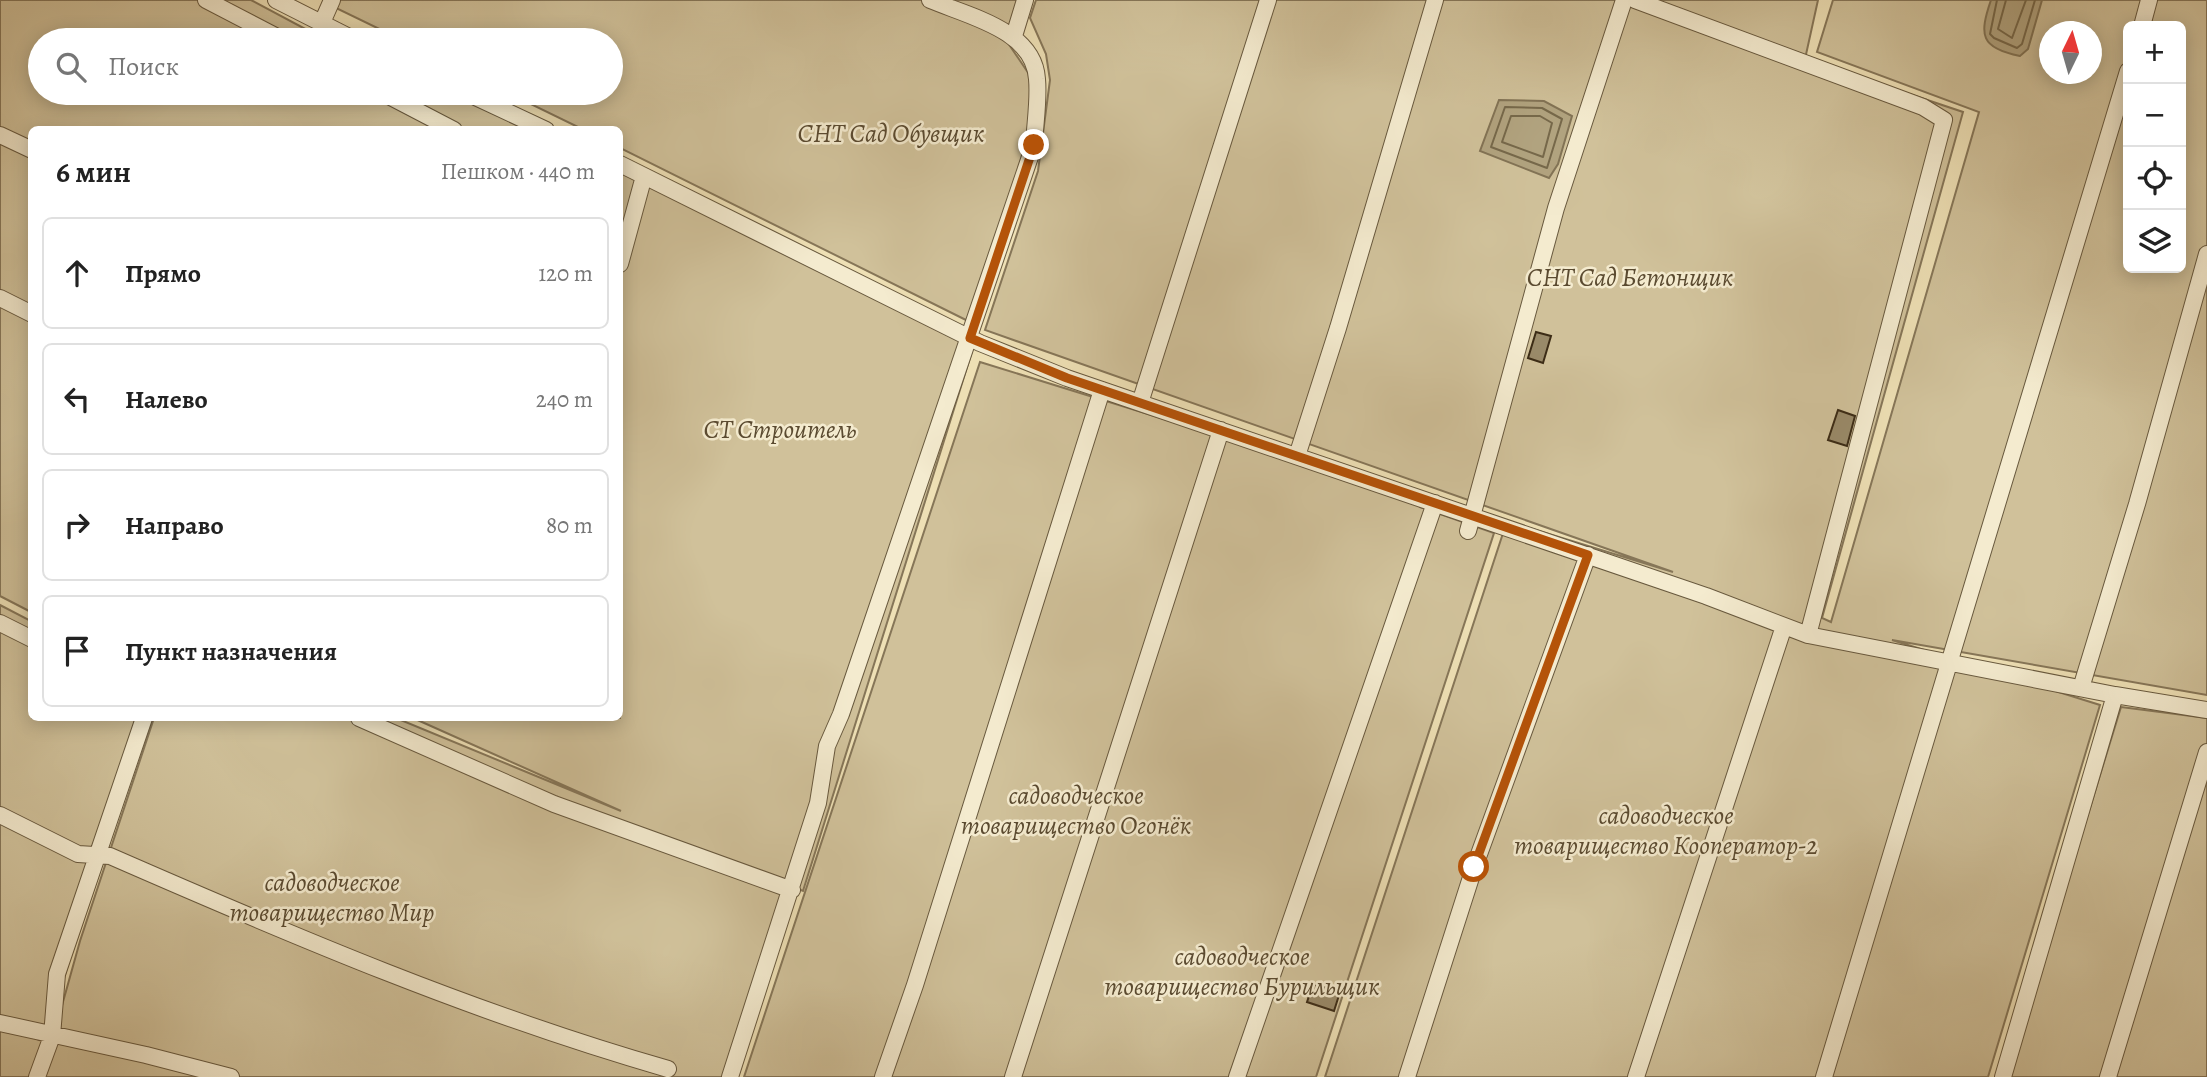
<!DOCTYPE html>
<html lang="ru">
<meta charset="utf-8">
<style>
:root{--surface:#fff;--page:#f6f6f6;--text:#222;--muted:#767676;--line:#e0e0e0}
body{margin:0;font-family:Alegreya,serif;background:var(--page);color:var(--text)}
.controls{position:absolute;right:21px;top:21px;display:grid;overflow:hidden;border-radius:10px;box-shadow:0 4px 18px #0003}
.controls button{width:63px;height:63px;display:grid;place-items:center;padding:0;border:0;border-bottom:2px solid var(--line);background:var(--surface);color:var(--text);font:35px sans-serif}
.compass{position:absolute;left:2039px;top:21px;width:63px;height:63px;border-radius:50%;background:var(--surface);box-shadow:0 4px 18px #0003;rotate:5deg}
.stop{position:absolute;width:21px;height:21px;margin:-16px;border:5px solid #b45309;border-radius:50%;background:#fff}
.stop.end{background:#b45309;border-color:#fff;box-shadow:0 2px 7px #0008}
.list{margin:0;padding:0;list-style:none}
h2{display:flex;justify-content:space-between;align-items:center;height:91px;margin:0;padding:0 28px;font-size:30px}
h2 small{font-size:23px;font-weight:400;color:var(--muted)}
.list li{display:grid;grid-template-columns:46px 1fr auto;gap:21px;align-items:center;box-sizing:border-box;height:112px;margin:0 14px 14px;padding:0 14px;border:2px solid var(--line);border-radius:10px}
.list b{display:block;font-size:26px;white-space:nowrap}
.list em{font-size:23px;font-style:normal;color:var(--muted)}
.icon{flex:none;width:38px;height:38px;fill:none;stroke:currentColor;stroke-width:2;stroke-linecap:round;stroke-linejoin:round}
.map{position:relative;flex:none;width:2207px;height:1077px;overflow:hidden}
.search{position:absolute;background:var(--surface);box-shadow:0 4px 18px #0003;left:28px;top:28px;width:595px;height:77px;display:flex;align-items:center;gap:18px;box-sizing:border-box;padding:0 24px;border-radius:38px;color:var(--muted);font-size:26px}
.panel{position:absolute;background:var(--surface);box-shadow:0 4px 18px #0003;left:28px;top:126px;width:595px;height:595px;border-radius:10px}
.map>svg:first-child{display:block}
.green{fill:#d0c19a;stroke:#867658;stroke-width:2;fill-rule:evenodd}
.water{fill:#b1a37f;stroke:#827355;stroke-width:2}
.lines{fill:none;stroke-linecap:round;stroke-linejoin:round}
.shore{stroke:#76684a;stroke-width:2}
.building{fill:#998a69;stroke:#3c2c16;stroke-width:2}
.minor-casing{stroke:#68593e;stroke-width:18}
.minor{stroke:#f4ebcf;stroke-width:16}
.route{stroke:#b45309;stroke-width:9}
.labels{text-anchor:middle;stroke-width:5;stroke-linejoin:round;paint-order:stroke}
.park-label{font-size:26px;font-style:italic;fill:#5a4a30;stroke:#f4ebcf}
</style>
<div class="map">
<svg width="2207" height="1077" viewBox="0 0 2207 1077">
<rect width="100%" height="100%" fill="#eee0b5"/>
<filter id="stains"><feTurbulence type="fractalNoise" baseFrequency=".00286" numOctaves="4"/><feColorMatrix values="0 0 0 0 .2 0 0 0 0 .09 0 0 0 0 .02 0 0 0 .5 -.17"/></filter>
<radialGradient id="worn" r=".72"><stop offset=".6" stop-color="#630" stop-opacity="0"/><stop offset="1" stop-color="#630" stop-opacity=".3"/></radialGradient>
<path class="green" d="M0,0H251L326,40H40V93H450L534,129L32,130L31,612L0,596Z
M339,0H1018L1008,43L1031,77L1032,133L970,322L620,148V130L582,129L508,93H611V40H402L336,8Z
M1036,0H1818L1805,59L1963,112L1822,618L1831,622L1979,112L1817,52L1833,0H2207V695L1892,640L2100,705L1988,1077H1325L1507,521L1673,572L985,330L1038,171L1050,80L1046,54L1030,18ZM2128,26H2181V268H2128ZM2050,32H2092V74H2050Z
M620,171L974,345L803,891L789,885L724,1077H42L80,941L154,718H396L621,811L413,718H620Z
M980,362L1422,499L1420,507L1494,533L1316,1077H744Z
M0,605L31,621L32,718H141L46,1039L0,1019Z
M2121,707L2207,718V1077H2007Z
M0,1023L44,1042L31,1077H0Z"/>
<path class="water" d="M1991,0H2042L2028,49L2020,56C1980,48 1979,35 1991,0Z
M1499,100L1544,101L1572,116L1558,164L1549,178L1480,151Z"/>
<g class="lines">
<path class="shore" d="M1997,0L1990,34L1994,38L2017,48L2022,44L2035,0
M2006,0L1998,29L2012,38L2026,0
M1505,107L1542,108L1562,119L1547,168L1491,147Z
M1511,116H1540L1552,123L1543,157L1502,142Z"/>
</g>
<path class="building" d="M1536,332L1551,336L1543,363L1528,358Z
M1838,410L1855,416L1847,446L1828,440Z
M1313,984L1340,992L1334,1011L1307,1002Z"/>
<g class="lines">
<defs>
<path id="minor" d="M206,0L283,40
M276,0L355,40
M1635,0L1923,107L1944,120L1808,635
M321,25L332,0
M2142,26L2149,0
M1014,36L1025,0
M383,93L454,130
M467,93L546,130
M0,135L32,150
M620,164L980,343L1067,378L1706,596L1808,635L2115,695L2207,710
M620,264L644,176
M0,298L32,314
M1140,403L1268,0
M1297,456L1338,328L1435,0
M1468,531L1556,208L1624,0
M0,623L32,639
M2081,688L2137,504L2207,254
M359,718L554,804L792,890
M0,815L78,854L110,856C293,936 476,1014 668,1069
M0,1023L146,1055L231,1077
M37,1077L52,1036L57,974L144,718
M730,1077L818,803L827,746L841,714L1034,145C1035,123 1039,100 1037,79C1034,30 968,16 930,0
M883,1077L915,985L1102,390
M1013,1077L1221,430
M1237,1077L1435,503
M1407,1077L1474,868L1588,555
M1636,1077L1784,626
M1824,1077L2128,71
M2003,1077L2115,695
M2108,1077L2207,752"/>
</defs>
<use href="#minor" class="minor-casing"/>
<use href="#minor" class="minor"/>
</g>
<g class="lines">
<path class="route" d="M1034,145L970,338L1067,378L1588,555L1474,867"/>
</g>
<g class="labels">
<g class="park-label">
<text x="891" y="142">СНТ Сад Обувщик</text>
<text x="1630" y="286">СНТ Сад Бетонщик</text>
<text x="780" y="438">СТ Строитель</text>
<text x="1076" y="804">садоводческое<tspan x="1076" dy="30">товарищество Огонёк</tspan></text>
<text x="1666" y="824">садоводческое<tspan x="1666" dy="30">товарищество Кооператор-2</tspan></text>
<text x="332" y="891">садоводческое<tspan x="332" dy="30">товарищество Мир</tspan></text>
<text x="1242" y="965">садоводческое<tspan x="1242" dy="30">товарищество Бурильщик</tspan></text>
</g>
</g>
<rect width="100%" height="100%" filter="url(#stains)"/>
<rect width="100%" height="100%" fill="url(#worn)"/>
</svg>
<div class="controls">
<button>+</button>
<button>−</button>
<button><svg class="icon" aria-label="locate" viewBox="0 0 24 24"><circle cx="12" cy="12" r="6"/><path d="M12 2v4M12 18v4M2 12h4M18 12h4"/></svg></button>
<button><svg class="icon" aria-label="layers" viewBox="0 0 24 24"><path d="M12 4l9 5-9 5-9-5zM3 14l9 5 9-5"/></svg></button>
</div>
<svg class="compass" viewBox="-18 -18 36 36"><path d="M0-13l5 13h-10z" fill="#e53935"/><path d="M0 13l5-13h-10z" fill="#767676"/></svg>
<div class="stop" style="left:1474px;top:867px"></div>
<div class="stop end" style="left:1034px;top:145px"></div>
<div class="search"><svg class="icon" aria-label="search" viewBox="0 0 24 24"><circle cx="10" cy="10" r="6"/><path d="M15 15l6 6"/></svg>Поиск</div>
<section class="panel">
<h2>6 мин<small>Пешком · 440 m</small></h2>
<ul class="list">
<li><svg class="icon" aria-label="ahead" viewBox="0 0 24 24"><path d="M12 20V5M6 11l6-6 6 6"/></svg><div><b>Прямо</b></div><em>120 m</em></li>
<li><svg class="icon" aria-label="left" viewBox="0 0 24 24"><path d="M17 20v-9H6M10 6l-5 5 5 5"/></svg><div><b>Налево</b></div><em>240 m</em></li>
<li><svg class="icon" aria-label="right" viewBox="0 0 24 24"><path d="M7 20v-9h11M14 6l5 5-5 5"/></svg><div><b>Направо</b></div><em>80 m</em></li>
<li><svg class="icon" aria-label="arrive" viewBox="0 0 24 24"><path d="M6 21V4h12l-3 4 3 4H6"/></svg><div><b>Пункт назначения</b></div></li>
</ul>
</section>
</div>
